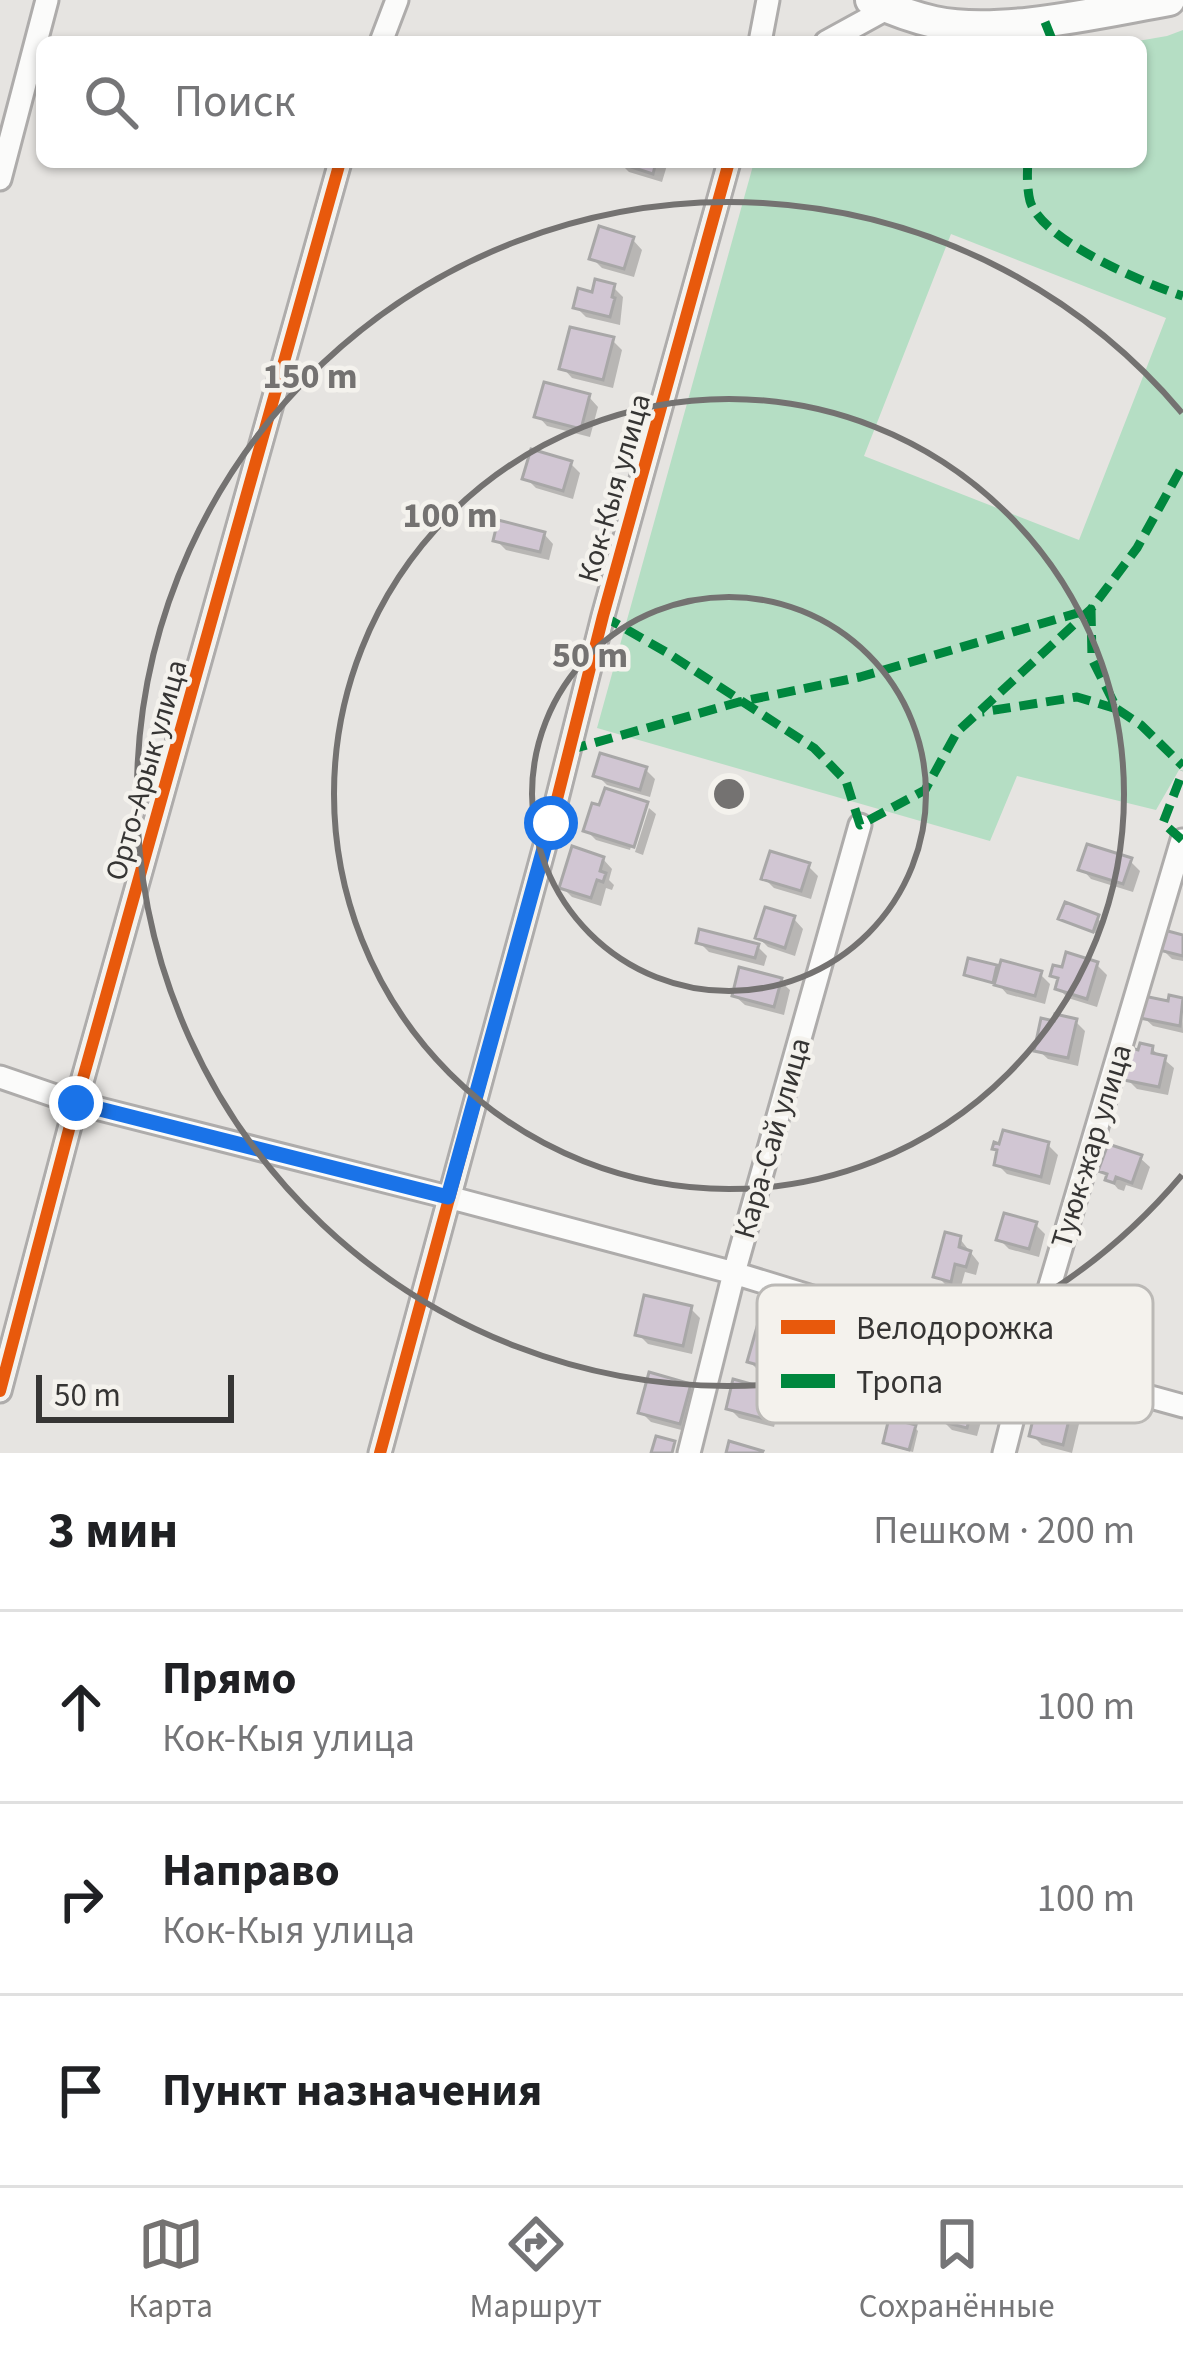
<!DOCTYPE html>
<html lang="ru">
<meta charset="utf-8">
<style>
:root{--surface:#fff;--page:#f2f2f2;--text:#202124;--muted:#757577;--line:#e0e0e0;--accent:#747271}
body{margin:0;font-family:"Source Sans 3",sans-serif;background:var(--page);color:var(--text)}
.scale{position:absolute;left:36px;bottom:30px;width:198px;box-sizing:border-box;padding-left:12px;border:6px solid #363534;border-top:0;font-size:33px;line-height:42px;white-space:nowrap;color:#363534;-webkit-text-stroke:9px #f4f2ed;paint-order:stroke}
.stop{position:absolute;width:36px;height:36px;margin:-27px;border:9px solid #1a73e8;border-radius:50%;background:#fff}
.stop.end{background:#1a73e8;border-color:#fff;box-shadow:0 3px 12px #0008}
.list{margin:0;padding:0;list-style:none}
h2{display:flex;justify-content:space-between;align-items:center;height:156px;margin:0;padding:0 48px;font-size:51px}
h2 small{font-size:39px;font-weight:400;color:var(--muted)}
.list li{display:grid;grid-template-columns:78px 1fr auto;gap:36px;align-items:center;box-sizing:border-box;height:192px;padding:0 48px;border-top:3px solid var(--line)}
.list b{display:block;font-size:45px;white-space:nowrap}
.list p{margin:0;font-size:39px;white-space:nowrap;color:var(--muted)}
.list em{font-size:39px;font-style:normal;color:var(--muted)}
.icon{flex:none;width:66px;height:66px;fill:none;stroke:currentColor;stroke-width:2;stroke-linecap:round;stroke-linejoin:round}
.map{position:relative;flex:none;width:1183px;height:1453px;overflow:hidden}
.search{position:absolute;background:var(--surface);box-shadow:0 3px 9px #0004;left:36px;right:36px;top:36px;height:132px;display:flex;align-items:center;gap:30px;box-sizing:border-box;padding:0 42px;border-radius:18px;color:var(--muted);font-size:45px}
.sheet{height:732px;background:var(--surface)}
nav{display:flex;justify-content:space-around;align-items:center;box-sizing:border-box;height:168px;border-top:3px solid var(--line);background:var(--surface);font-size:33px;color:var(--muted)}
nav a{display:grid;justify-items:center;gap:6px}
nav .on{color:var(--accent)}
.map>svg:first-child{display:block}
.green{fill:#b5dec4;fill-rule:evenodd}
.shadow{fill:#0003}
.building{fill:#d1c6d3;stroke:#a8a7a7;stroke-width:3}
.lines{fill:none;stroke-linecap:round;stroke-linejoin:round}
.street-casing{stroke:#aeacab;stroke-width:27}
.secondary-casing{stroke:#aeacab;stroke-width:36}
.street{stroke:#fbfbfa;stroke-width:21}
.secondary{stroke:#fbfbfa;stroke-width:30}
.quiet{stroke:#00873e;stroke-width:9;stroke-dasharray:18 9;stroke-linecap:butt}
.cycleway-casing{stroke:#f4f2ed;stroke-width:20}
.cycleway{stroke:#e8590c;stroke-width:12}
.route{stroke:#1a73e8;stroke-width:15}
.ring{fill:none;stroke:#747271;stroke-width:6}
.labels{text-anchor:middle;stroke-width:9;stroke-linejoin:round;paint-order:stroke}
.street-label{font-size:30px;fill:#363534;stroke:#f4f2ed}
.key{fill:#f4f2ed;stroke:#bbb9b6;stroke-width:3}
.key-label{font-size:33px;fill:#363534}
.centre{fill:#747271;stroke:#f4f2ed;stroke-width:6}
.ring-label{font-size:36px;text-anchor:middle;font-weight:bold;fill:#747271;stroke:#f4f2ed;stroke-width:9;stroke-linejoin:round;paint-order:stroke}
</style>
<div class="map">
<svg width="1183" height="1453" viewBox="0 0 1183 1453">
<rect width="100%" height="100%" fill="#e6e4e1"/>
<path class="green" d="M1183,30V763L1156,810L1017,776L990,841L597,728L754,162H1141V42H1132L1167,36ZM951,234L1166,318L1079,540L864,456Z"/>
<path class="shadow" d="M619,162H668L662,182L629,172Z
M633,240L642,250L634,277L602,268L592,258Z
M613,287L623,297L620,325L586,317L576,307Z
M612,340L622,350L613,388L572,378L563,368Z
M589,397L598,407L590,437L547,426L538,416Z
M571,464L580,473L573,499L536,488L526,478Z
M544,534L553,544L549,560L506,550L496,540Z
M646,770L655,779L650,797L607,785L597,775Z
M646,805L648,806H643L630,850L596,840L586,830Z
M649,808L656,814L643,855L635,852Z
M603,859L612,869L609,880L614,885L612,890L606,888L601,906L572,897L562,887Z
M1130,861L1140,871L1133,892L1091,879L1082,869Z
M808,866L818,876L811,899L774,888L764,878Z
M1097,918L1101,922L1097,934L1062,919Z
M794,919L803,929L795,956L768,947L759,938Z
M1183,938V961L1172,959L1162,949Z
M699,942L757,946L767,956L764,966L709,952Z
M1097,965L1107,975L1097,1007L1068,998L1058,988L1060,982L1053,975Z
M995,968L1000,973L1040,974L1050,984L1045,1004L1007,994L999,985L972,978L968,974Z
M780,981L790,990L784,1015L745,1005L735,996Z
M1182,1001L1183,1033L1153,1026L1143,1017Z
M1075,1021L1085,1031L1078,1066L1048,1059L1038,1050Z
M1152,1049L1174,1068L1168,1095L1137,1089L1127,1079Z
M1048,1145L1058,1155L1050,1185L1007,1174L997,1164Z
M1140,1158L1150,1167L1142,1190L1126,1185L1124,1191L1118,1189L1102,1170Z
M1036,1225L1045,1234L1039,1257L1009,1249L999,1239Z
M960,1239L979,1263L976,1275L965,1272L960,1290L947,1286L937,1276Z
M691,1309L700,1318L692,1354L648,1344L638,1334Z
M826,1329L841,1344L828,1393L765,1377L750,1362Z
M690,1387L700,1397L689,1432L651,1422L641,1412Z
M771,1392L781,1402L774,1427L739,1418L729,1408Z
M974,1401L984,1411L977,1436L952,1430L942,1420Z
M1070,1414L1079,1424L1072,1453L1042,1445L1032,1435Z
M914,1427L918,1431L913,1452L890,1446L886,1442Z"/>
<path class="building" d="M616,162H656L653,174Z
M599,226L634,237L624,269L589,259Z
M595,279L615,284L612,297L615,298L610,317L573,308L578,288L592,292Z
M570,327L614,337L603,380L559,369Z
M544,382L590,394L581,429L534,417Z
M531,449L572,461L563,491L522,479Z
M498,520L545,532L540,552L493,541Z
M600,753L647,767L640,790L593,776Z
M605,788L648,802L634,847L583,831L592,803L599,805Z
M1087,844L1132,858L1123,884L1078,870Z
M572,846L604,857L600,871L606,873L603,882L597,880L591,898L559,888Z
M770,851L810,863L801,891L761,879Z
M1065,902L1099,915L1093,932L1058,919Z
M765,907L795,916L785,948L755,938Z
M699,929L759,944L755,958L696,943Z
M1164,930L1183,935V956L1159,950Z
M1066,952L1098,962L1087,999L1055,989L1058,978L1050,976L1053,965L1062,967Z
M968,958L997,965L993,983L964,975Z
M1001,960L1042,971L1035,996L994,985Z
M739,967L782,978L774,1007L732,996Z
M1169,995L1183,998L1180,1026L1140,1018L1144,996L1168,1001Z
M1055,1014L1077,1019L1068,1058L1034,1051L1041,1018L1054,1021Z
M1140,1043L1153,1046L1152,1053L1166,1056L1159,1087L1124,1080L1131,1048L1138,1050Z
M1003,1130L1049,1142L1041,1177L994,1165L997,1150L992,1149L994,1142L999,1144Z
M1108,1144L1142,1155L1132,1183L1116,1177L1114,1183L1105,1180L1107,1174L1098,1171Z
M1004,1213L1037,1222L1029,1249L996,1240Z
M945,1232L961,1236L959,1247L971,1251L966,1267L955,1264L951,1282L933,1277Z
M644,1295L692,1306L683,1346L635,1335Z
M762,1309L827,1326L813,1380L747,1362Z
M649,1372L691,1384L680,1424L638,1413Z
M733,1379L773,1390L765,1419L726,1409Z
M946,1391L975,1398L967,1428L939,1421Z
M1037,1403L1071,1411L1063,1445L1029,1436Z
M889,1418L916,1425L909,1450L883,1443Z
M656,1436L675,1441L672,1453H651Z
M729,1441L763,1451L762,1453H726Z"/>
<g class="lines">
<defs>
<path id="street" d="M381,42L397,0
M760,42L768,0
M826,42L888,8
M0,179L47,0
M0,1077L76,1103L448,1197L734,1273L1027,1363L1183,1406
M0,1391L76,1103L340,162
M380,1453L551,823L603,616L729,162
M689,1453L734,1273L860,825
M1004,1453L1027,1363L1182,840"/>
<path id="secondary" d="M871,0C891,9 912,17 934,22C1001,36 1100,12 1169,0"/>
</defs>
<use href="#street" class="street-casing"/>
<use href="#secondary" class="secondary-casing"/>
<use href="#street" class="street"/>
<use href="#secondary" class="secondary"/>
<path class="quiet" d="M1045,22L1053,42
M1028,162C1027,173 1027,189 1030,201C1042,241 1144,283 1183,296
M603,616L666,652L814,748L846,781L860,825L925,790L957,732L1091,609L1137,548L1183,465
M1117,709L1141,725L1183,766
M569,750L739,702L860,677L1091,609L1092,659L1117,709L1077,697L982,712
M1182,840L1163,823L1183,771"/>
<defs>
<path id="cycleway" d="M0,1391L76,1103L340,162
M380,1453L551,823L603,616L729,162"/>
</defs>
<use href="#cycleway" class="cycleway-casing"/>
<use href="#cycleway" class="cycleway"/>
</g>
<g class="lines">
<path class="route" d="M76,1103L448,1197L551,823"/>
</g>
<g class="ring">
<circle cx="729" cy="794" r="197"/>
<circle cx="729" cy="794" r="395"/>
<path d="M1182 1175A592 592 0 1 1 1182 413"/>
</g>
<g class="labels">
<g class="street-label">
<text transform="translate(614 488) rotate(-74)" y="10">Кок-Кыя улица</text>
<text transform="translate(146 770) rotate(-74)" y="10">Орто-Арык улица</text>
<text transform="translate(772 1138) rotate(-74)" y="10">Кара-Сай улица</text>
<text transform="translate(1091 1146) rotate(-73)" y="10">Туюк-жар улица</text>
</g>
</g>
<rect x="757" y="1285" width="396" height="138" rx="18" class="key"/>
<rect x="781" y="1320" width="54" height="14" fill="#e8590c"/>
<rect x="781" y="1374" width="54" height="14" fill="#00873e"/>
<g class="key-label">
<text x="856" y="1339">Велодорожка</text>
<text x="856" y="1393">Тропа</text>
</g>
<circle cx="729" cy="794" r="18" class="centre"/>
<g class="ring-label">
<text x="310" y="388">150 m</text>
<text x="450" y="527">100 m</text>
<text x="590" y="667">50 m</text>
</g>
</svg>
<div class="scale">50 m</div>
<div class="stop" style="left:551px;top:823px"></div>
<div class="stop end" style="left:76px;top:1103px"></div>
<div class="search"><svg class="icon" aria-label="search" viewBox="0 0 24 24"><circle cx="10" cy="10" r="6"/><path d="M15 15l6 6"/></svg>Поиск</div>
</div>
<section class="sheet">
<h2>3 мин<small>Пешком · 200 m</small></h2>
<ul class="list">
<li><svg class="icon" aria-label="ahead" viewBox="0 0 24 24"><path d="M12 20V5M6 11l6-6 6 6"/></svg><div><b>Прямо</b><p>Кок-Кыя улица</p></div><em>100 m</em></li>
<li><svg class="icon" aria-label="right" viewBox="0 0 24 24"><path d="M7 20v-9h11M14 6l5 5-5 5"/></svg><div><b>Направо</b><p>Кок-Кыя улица</p></div><em>100 m</em></li>
<li><svg class="icon" aria-label="arrive" viewBox="0 0 24 24"><path d="M6 21V4h12l-3 4 3 4H6"/></svg><div><b>Пункт назначения</b></div></li>
</ul>
</section>
<nav>
<a class="on"><svg class="icon" aria-label="map" viewBox="0 0 24 24"><path d="M3 6l6-2 6 2 6-2v14l-6 2-6-2-6 2zM9 4v14M15 6v14"/></svg>Карта</a>
<a><svg class="icon" aria-label="directions" viewBox="0 0 24 24"><path d="M12 3l9 9-9 9-9-9zM9 14v-3h6M13 9l2 2-2 2"/></svg>Маршрут</a>
<a><svg class="icon" aria-label="saved" viewBox="0 0 24 24"><path d="M7 4h10v16l-5-4-5 4z"/></svg>Сохранённые</a>
</nav>
